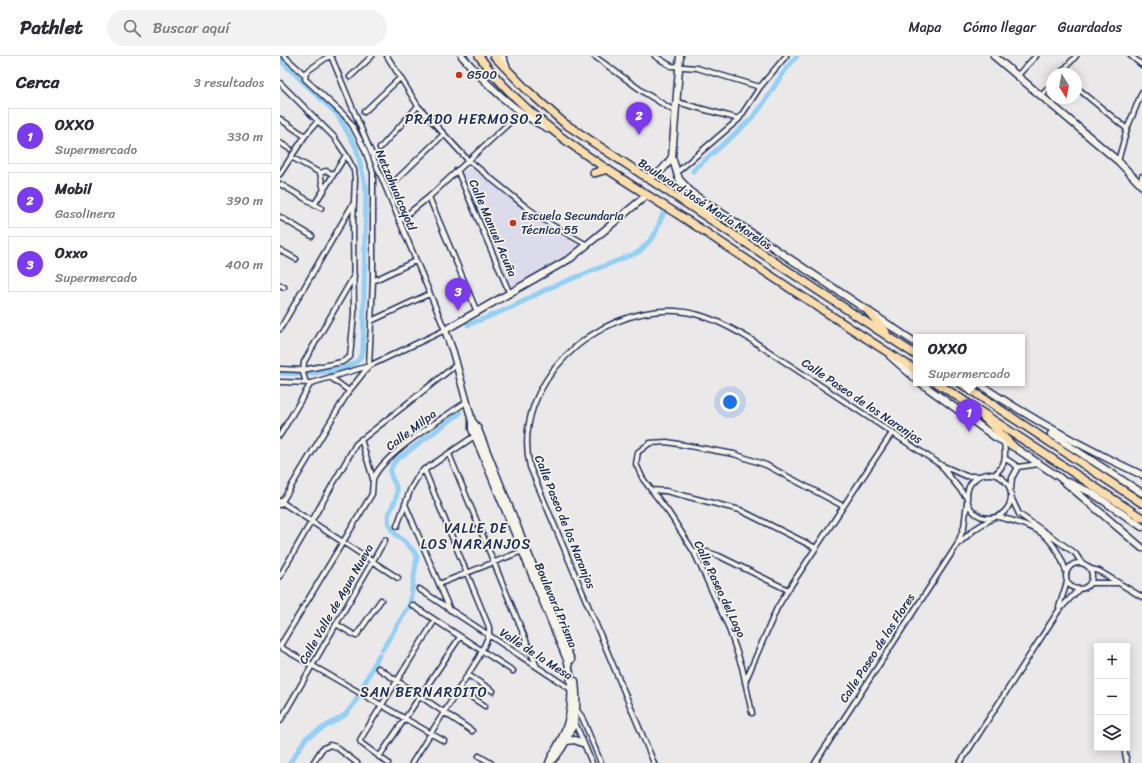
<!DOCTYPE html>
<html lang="es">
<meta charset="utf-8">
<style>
:root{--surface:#fff;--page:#f2f2f3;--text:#2b2b33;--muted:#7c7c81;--line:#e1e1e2;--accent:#7c3aed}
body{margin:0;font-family:Sriracha,sans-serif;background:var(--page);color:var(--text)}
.controls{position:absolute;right:12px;bottom:12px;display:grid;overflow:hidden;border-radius:0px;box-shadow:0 2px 10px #0003}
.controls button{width:36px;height:36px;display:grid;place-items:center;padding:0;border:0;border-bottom:1px solid var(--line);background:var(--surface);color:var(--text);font:20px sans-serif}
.compass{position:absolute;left:766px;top:12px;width:36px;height:36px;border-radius:50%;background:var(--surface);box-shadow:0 2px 10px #0003;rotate:169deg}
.you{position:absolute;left:450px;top:346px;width:14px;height:14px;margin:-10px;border:3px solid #fff;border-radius:50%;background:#1a73e8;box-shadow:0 0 0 6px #1a73e833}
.badge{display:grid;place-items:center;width:26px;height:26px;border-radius:50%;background:var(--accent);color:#fff;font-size:13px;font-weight:700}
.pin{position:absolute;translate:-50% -33px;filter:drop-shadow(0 1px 2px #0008)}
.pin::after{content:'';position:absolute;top:21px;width:14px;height:12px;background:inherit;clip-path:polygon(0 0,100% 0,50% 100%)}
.popup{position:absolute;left:633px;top:278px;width:112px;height:52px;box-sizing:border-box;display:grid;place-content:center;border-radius:0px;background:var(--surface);filter:drop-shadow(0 1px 3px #0005);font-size:13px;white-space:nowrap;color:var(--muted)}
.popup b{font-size:15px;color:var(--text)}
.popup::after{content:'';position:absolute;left:50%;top:100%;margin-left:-8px;border:8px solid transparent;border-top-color:var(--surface)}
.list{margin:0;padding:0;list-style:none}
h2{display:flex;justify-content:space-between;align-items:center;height:52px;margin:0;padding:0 16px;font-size:17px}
h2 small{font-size:13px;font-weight:400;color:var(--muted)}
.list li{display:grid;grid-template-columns:26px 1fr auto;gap:12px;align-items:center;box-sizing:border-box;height:56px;margin:0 8px 8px;padding:0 8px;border:1px solid var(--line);border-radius:0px}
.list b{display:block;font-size:15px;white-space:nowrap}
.list p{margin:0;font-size:13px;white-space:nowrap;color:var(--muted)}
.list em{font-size:13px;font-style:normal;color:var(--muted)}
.icon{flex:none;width:22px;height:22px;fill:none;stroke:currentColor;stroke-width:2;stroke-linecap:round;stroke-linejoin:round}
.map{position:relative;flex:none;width:862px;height:707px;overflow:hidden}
header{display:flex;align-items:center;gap:24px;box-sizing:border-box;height:56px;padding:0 20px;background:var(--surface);border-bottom:1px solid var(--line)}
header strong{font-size:19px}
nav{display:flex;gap:22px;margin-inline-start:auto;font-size:14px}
.search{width:280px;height:36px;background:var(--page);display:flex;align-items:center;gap:10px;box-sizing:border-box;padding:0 14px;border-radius:22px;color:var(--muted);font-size:15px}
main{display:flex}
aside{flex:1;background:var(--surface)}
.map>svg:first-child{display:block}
.built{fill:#dcdbec}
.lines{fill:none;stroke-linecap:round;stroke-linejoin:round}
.canal{stroke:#95cff4;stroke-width:5}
.street-casing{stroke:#1b2f5e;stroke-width:7}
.secondary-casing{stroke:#1b2f5e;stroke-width:9}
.primary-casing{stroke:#1b2f5e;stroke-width:10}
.street{stroke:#f7f3e8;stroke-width:4}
.secondary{stroke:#f7f3e8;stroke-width:6}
.primary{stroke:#fbddab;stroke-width:7}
.poi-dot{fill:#c8321e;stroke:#f7f3e8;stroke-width:1.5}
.labels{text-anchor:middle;stroke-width:3.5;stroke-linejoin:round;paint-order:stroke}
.poi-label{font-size:12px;fill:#1b2f5e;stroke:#f7f3e8;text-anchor:start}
.street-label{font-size:12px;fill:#1b2f5e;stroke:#f7f3e8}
.quarter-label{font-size:14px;letter-spacing:1px;fill:#1b2f5e;stroke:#f7f3e8}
</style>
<header>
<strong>Pathlet</strong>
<div class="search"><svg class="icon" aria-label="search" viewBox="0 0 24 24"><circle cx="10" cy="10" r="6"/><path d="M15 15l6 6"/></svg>Buscar aquí</div>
<nav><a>Mapa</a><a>Cómo llegar</a><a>Guardados</a></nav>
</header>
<main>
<aside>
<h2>Cerca<small>3 resultados</small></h2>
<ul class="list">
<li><span class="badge">1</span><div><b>OXXO</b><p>Supermercado</p></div><em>330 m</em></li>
<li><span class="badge">2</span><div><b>Mobil</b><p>Gasolinera</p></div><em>390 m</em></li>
<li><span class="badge">3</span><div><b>Oxxo</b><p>Supermercado</p></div><em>400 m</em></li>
</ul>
</aside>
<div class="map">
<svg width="862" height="707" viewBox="0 0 862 707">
<rect width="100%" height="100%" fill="#ebe8ea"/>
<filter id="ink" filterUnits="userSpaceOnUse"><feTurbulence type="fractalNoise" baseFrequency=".025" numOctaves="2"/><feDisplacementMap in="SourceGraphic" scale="8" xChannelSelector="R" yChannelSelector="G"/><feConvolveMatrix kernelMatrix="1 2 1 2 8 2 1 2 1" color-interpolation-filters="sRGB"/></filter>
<g filter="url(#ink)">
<path class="built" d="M191,111L252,160L295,188L296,192L279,205L232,231L182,117Z"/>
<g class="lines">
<path class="canal" d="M0,4L57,58L76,91L86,132L83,294C81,299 80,304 75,307C60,317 17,319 0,317
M413,115C434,94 459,78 478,55C492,36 500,18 517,0
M188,269L232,251L269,232L359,196L374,180L384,156
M130,546L137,501C132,488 117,483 110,471C103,457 117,449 117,436C117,423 104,422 115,405L180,357
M102,594L129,550
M10,707L26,682L65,659L74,648L99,599"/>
<defs>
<path id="street" d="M4,0L25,19
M49,0L26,16L25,23L64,59L72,69L84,92L93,116V225L89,310
M107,0L138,50L187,103L246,151L270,168L307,189
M314,0L365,37L396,56
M375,0L391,10L417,12L480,31
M851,0L862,9
M780,18L796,0
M737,20L756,0
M70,21L92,0
M0,27L54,81L66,99L74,114L75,123L73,168L74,258L70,301L62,306L23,314L0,313
M796,31L847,73
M761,40L772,28
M397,46L459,63
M84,56L120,22
M0,63L25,80
M0,87L10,93
M100,92L138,50
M11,101L40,117
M838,105L847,73L862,36
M177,114L230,238
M40,117L44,135
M40,117L46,115L53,118
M396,117L459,63L480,31L506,0
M0,118L25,80L37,66
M116,124L163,79
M0,128L41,152
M860,128L862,120
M149,141L197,256
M34,149L66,99
M0,161L32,180
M119,165L149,141L241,56
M0,194L16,203
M93,225L135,205
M0,229L4,231
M91,265L149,238
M0,273L73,148
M50,321L69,335
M0,326L31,327L89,310L165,274L51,0
M26,327L23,317L24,306L74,220
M0,379L31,327
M169,398L257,611
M726,403L738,411
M662,411L687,442
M144,413L209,571V579
M687 440a22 22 0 1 1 44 0a22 22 0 1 1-44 0Z
M715,418C726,409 726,400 724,386
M93,423C104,397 162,363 186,346
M731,433L732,422L738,411L759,408
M371,434L386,435L460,454L536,492
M732,443L739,458L795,497L801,506
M0,445L118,522
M125,448L170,554
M0,449L69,335L89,310
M718,461C756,470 773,477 786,515
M117,470L131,432L140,417L196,379
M679,487L695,473L711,463
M414,496H427L439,500L508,534
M786 520a13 13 0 1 1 26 0a13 13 0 1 1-26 0Z
M811,513L819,515L862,541
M0,520L76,388L176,309
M810,527H836
M159,528L245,494
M139,533L292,634
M132,549L233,615
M779,551L787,526
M56,568L76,580L101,544
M0,590L92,438L93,423L81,383
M0,591L164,685
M98,612L192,675
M188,619L213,635
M465,626L497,552L508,534L612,377
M179,633L205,650
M296,653L302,661L321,707
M472,657L462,611L448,570L414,496L389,457L363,423L356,408L358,396L370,387L387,386L454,398L486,409L563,450
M294,664L312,707
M0,665L105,484
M844,692L847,707
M199,700L211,707
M99,701L180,581
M33,707L42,693L50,689L56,691L77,707
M108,707L81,687L80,684L155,564
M132,707L199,601L209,579
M374,707L250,411C230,328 317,250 396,255C424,257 446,269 470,283L661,409L686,420H699
M535,707L677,489L684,471L687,446
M680,707L779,554L799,533"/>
<path id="secondary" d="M182,0C206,28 235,57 269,73
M222,0L227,12
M714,0L838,105L862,130
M392,101L399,123L413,138L636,287
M365,122C379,119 384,113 392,101L400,0
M610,300L636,323
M641,327L715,381L734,391L779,421L862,492
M697,327C750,362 804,392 862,419
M192,365L197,371L291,604
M771,378L862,437
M788,426L812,437L862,471
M287,685L295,684L302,687
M270,706C276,702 278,697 282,692C297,668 298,652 295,625
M269,707C273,697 279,689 283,679C294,656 293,631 288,606L192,373V365L173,296L165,274L291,202L367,139"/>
<path id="primary" d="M199,0C253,74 341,121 416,170C489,218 562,268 636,314
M214,0L247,34L284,67L636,299
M314,117L328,113
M406,144L449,164
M587,254L606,276
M657,327L862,462
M680,327L862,447
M700,358L734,391"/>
</defs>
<use href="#street" class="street-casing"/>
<use href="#secondary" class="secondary-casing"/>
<use href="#primary" class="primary-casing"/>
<use href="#street" class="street"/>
<use href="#secondary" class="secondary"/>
<use href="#primary" class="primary"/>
</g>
</g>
<g class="poi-dot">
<circle cx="179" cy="19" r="4"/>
<circle cx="233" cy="167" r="4"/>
</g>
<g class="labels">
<g class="poi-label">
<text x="187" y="23">G500</text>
<text x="241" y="164">Escuela Secundaria<tspan x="241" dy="14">Técnica 55</tspan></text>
</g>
<g class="street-label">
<text transform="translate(116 134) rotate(67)" y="4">Netzahualcoyotl</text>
<text transform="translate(425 148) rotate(33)" y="4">Boulevard José María Morelos</text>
<text transform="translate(213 172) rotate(67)" y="4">Calle Manuel Acuña</text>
<text transform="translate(582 345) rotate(34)" y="4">Calle Paseo de los Naranjos</text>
<text transform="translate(131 374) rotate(-37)" y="4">Calle Milpa</text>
<text transform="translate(285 466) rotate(68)" y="4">Calle Paseo de los Naranjos</text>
<text transform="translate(440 533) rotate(65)" y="4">Calle Paseo del Lago</text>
<text transform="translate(56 548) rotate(-60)" y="4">Calle Valle de Agua Nueva</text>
<text transform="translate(276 549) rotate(67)" y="4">Boulevard Prisma</text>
<text transform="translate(597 592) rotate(-57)" y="4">Calle Paseo de las Flores</text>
<text transform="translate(256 598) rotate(33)" y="4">Valle de la Mesa</text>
</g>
<g class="quarter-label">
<text x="194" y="68">PRADO HERMOSO 2</text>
<text x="196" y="477">VALLE DE<tspan x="196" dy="16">LOS NARANJOS</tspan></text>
<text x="144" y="641">SAN BERNARDITO</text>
</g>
</g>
</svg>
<div class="controls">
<button>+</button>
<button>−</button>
<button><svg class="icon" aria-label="layers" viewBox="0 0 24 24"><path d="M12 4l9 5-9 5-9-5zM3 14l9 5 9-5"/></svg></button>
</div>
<svg class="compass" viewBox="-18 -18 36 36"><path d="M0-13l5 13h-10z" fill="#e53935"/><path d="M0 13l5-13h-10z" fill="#7c7c81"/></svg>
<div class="you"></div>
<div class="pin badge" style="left:689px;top:376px">1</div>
<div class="popup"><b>OXXO</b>Supermercado</div>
<div class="pin badge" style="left:359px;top:79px">2</div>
<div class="pin badge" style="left:178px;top:255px">3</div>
</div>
</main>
